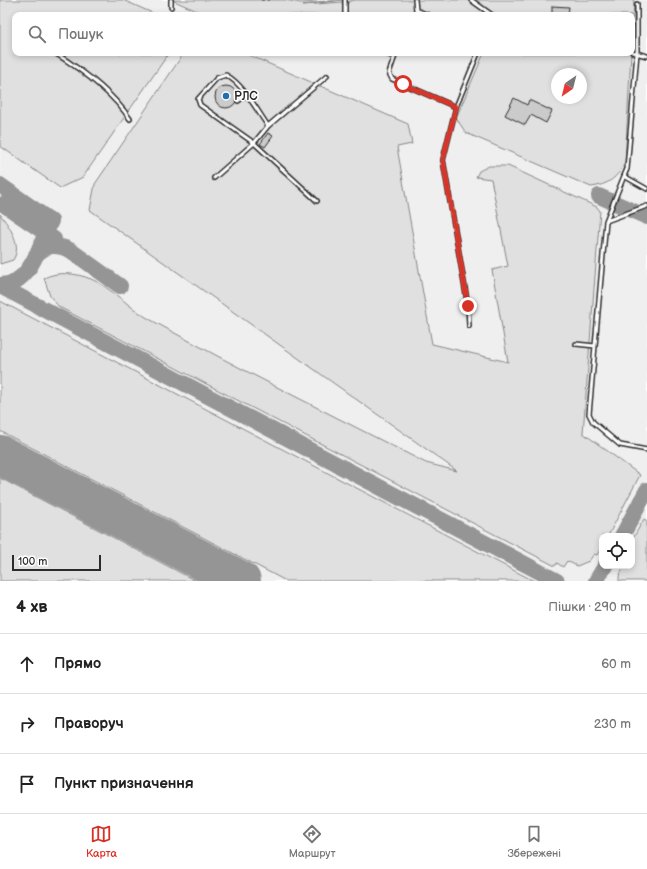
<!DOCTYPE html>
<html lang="uk">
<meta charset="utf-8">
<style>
:root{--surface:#fff;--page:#f6f6f6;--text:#222;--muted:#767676;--line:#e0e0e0;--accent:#d93025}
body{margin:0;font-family:"Balsamiq Sans",sans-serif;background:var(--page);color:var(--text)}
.controls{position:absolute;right:12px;bottom:12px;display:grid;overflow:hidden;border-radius:8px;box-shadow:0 2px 6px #0003}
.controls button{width:36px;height:36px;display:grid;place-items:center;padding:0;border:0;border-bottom:1px solid var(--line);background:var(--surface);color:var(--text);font:20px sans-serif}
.compass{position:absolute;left:551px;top:68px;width:36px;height:36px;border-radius:50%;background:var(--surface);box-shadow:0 2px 6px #0003;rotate:215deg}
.scale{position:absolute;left:12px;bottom:10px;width:89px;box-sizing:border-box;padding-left:4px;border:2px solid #2b2b2b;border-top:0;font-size:11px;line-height:14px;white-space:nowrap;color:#2b2b2b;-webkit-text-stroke:3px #fff;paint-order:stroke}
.stop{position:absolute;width:12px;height:12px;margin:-9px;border:3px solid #d93025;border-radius:50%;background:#fff}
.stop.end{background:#d93025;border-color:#fff;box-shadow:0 1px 4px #0008}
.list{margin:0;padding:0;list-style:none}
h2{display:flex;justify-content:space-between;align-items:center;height:52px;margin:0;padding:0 16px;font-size:17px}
h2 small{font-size:13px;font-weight:400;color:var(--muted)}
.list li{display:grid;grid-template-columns:26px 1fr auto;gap:12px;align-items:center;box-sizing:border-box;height:60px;padding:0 16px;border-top:1px solid var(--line)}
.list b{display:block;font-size:15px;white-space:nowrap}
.list em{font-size:13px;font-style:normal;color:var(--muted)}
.icon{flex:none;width:22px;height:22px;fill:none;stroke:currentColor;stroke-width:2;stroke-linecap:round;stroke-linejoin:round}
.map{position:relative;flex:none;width:647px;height:581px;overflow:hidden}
.search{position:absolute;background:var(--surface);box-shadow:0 2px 6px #0003;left:12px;right:12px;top:12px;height:44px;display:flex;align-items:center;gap:10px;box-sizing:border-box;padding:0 14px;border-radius:8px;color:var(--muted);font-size:15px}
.sheet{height:232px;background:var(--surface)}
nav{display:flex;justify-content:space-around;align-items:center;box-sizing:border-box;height:56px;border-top:1px solid var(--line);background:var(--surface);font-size:11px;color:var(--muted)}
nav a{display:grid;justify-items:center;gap:2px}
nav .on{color:var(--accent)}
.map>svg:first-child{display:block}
.built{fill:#efefef;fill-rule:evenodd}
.green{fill:#e0e0e0;stroke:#868686;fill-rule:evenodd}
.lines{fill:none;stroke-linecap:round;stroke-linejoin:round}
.taxiway{stroke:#959595;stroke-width:16}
.runway{stroke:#959595;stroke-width:40}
.building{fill:#cbcbcb;stroke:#2b2b2b}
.service-casing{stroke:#2b2b2b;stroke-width:6}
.path{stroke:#2b2b2b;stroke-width:1;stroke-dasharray:3 3;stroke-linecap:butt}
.service{stroke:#fff;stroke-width:3}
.route{stroke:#d93025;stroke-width:5}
.poi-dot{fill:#1f6fb2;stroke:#fff;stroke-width:1.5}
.labels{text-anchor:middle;stroke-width:3;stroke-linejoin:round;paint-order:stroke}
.poi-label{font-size:12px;font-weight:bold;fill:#2b2b2b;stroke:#fff;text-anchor:start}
</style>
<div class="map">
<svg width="647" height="581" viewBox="0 0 647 581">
<rect width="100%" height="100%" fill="#fff"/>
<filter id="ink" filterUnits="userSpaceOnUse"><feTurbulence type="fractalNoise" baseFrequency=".025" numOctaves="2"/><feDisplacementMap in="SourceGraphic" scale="8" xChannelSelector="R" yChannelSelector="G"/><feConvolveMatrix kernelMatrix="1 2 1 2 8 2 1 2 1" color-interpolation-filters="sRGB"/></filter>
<g filter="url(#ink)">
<path class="built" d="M0,0H647V581H0ZM15,15H632V53H15ZM557,74H581V98H557ZM602,536H632V566H602Z"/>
<path class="green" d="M0,0H123L157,15H15V53H169L83,177L60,188L0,146Z
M172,0H285L301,3L342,0L303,5L342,2L344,15H206Z
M356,0H634L632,37V15H431L416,9L413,15H347L346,7L349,1Z
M184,53H244L408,124L412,144L397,147L432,344L508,362L492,270L508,266L491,179L476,177L479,171L489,166H508L597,207L600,211L583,433L640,475L608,536H602V547L597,555L594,554L589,561L577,566L567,561L563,567L557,563L555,566L59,307L50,296L44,278C58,271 76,273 91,279C109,286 132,310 151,320C241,370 334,416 426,463L457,471L90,210L95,184Z
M484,53H631L625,163C617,178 608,185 591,187L466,133L456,118ZM557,74H581V98H557Z
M0,214C9,226 23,245 13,260L0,264Z
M0,301L490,558L534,581H286L0,431Z
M0,478L196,581H0Z
M644,519L647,521V581H619V577L623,568L620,566H632V540Z"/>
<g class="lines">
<path class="taxiway" d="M0,185L51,221C40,243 31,286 0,285
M599,196L647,217
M3,204L54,239
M36,255C47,244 56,244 70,250L120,286
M0,286L557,581
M622,536L647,490
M596,581L605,566"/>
<path class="runway" d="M0,455L241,581"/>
</g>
<path class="building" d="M552,6L569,7L568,15H552Z
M215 97a11 11 0 1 1 22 0a11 11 0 1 1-22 0Z
M514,98L527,105L529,100L552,111L546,123L531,115L525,125L505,115Z
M268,133L273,136L265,147L260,144Z"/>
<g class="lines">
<defs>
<path id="service" d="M345,0V15
M415,0L416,10
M471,0L492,15
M637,4V53L627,169L624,176L647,189
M171,7V0
M414,15L416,10L428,15
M632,52L647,56
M55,53C82,70 112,92 130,119
M384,53L394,57
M396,53L389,73L392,79L456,107L478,53
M238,101L246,95
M456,107L443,160L468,306L469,326
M268,126C256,109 244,85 226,75L217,78L198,99L200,105L254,143L268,126L327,76
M214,178L254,143L317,201
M647,206L606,221L589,414L593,422L620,445L647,450
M606,221L624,176
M576,344L595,346"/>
</defs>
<use href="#service" class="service-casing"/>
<path class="path" d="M261,0H272
M311,0H317"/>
<use href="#service" class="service"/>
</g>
</g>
<g class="lines" filter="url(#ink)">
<path class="route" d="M403,84L456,107L443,160L468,306"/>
</g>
<circle class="poi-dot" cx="226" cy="96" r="4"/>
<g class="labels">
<g class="poi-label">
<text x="234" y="100">РЛС</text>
</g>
</g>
</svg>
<div class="controls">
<button><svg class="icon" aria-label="locate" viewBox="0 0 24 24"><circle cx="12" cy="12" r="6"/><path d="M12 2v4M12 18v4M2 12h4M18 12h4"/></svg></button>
</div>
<svg class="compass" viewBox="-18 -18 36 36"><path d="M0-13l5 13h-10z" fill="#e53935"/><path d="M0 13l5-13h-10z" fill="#767676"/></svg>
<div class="scale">100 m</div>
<div class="stop" style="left:403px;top:84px"></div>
<div class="stop end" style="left:468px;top:306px"></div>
<div class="search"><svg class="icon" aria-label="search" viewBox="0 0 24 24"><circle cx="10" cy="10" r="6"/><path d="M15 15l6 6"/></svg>Пошук</div>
</div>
<section class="sheet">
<h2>4 хв<small>Пішки · 290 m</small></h2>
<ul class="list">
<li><svg class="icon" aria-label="ahead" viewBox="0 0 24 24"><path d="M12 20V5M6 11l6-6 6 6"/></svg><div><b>Прямо</b></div><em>60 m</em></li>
<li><svg class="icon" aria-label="right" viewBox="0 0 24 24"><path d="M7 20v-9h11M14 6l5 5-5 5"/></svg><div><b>Праворуч</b></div><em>230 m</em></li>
<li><svg class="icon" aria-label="arrive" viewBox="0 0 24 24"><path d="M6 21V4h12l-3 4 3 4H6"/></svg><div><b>Пункт призначення</b></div></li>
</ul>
</section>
<nav>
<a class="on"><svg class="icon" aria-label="map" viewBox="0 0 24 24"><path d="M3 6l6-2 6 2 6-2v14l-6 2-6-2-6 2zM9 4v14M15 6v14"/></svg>Карта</a>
<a><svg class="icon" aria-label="directions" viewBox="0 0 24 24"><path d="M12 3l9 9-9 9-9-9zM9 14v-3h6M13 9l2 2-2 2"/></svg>Маршрут</a>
<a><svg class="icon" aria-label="saved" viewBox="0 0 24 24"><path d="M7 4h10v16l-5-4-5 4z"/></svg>Збережені</a>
</nav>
